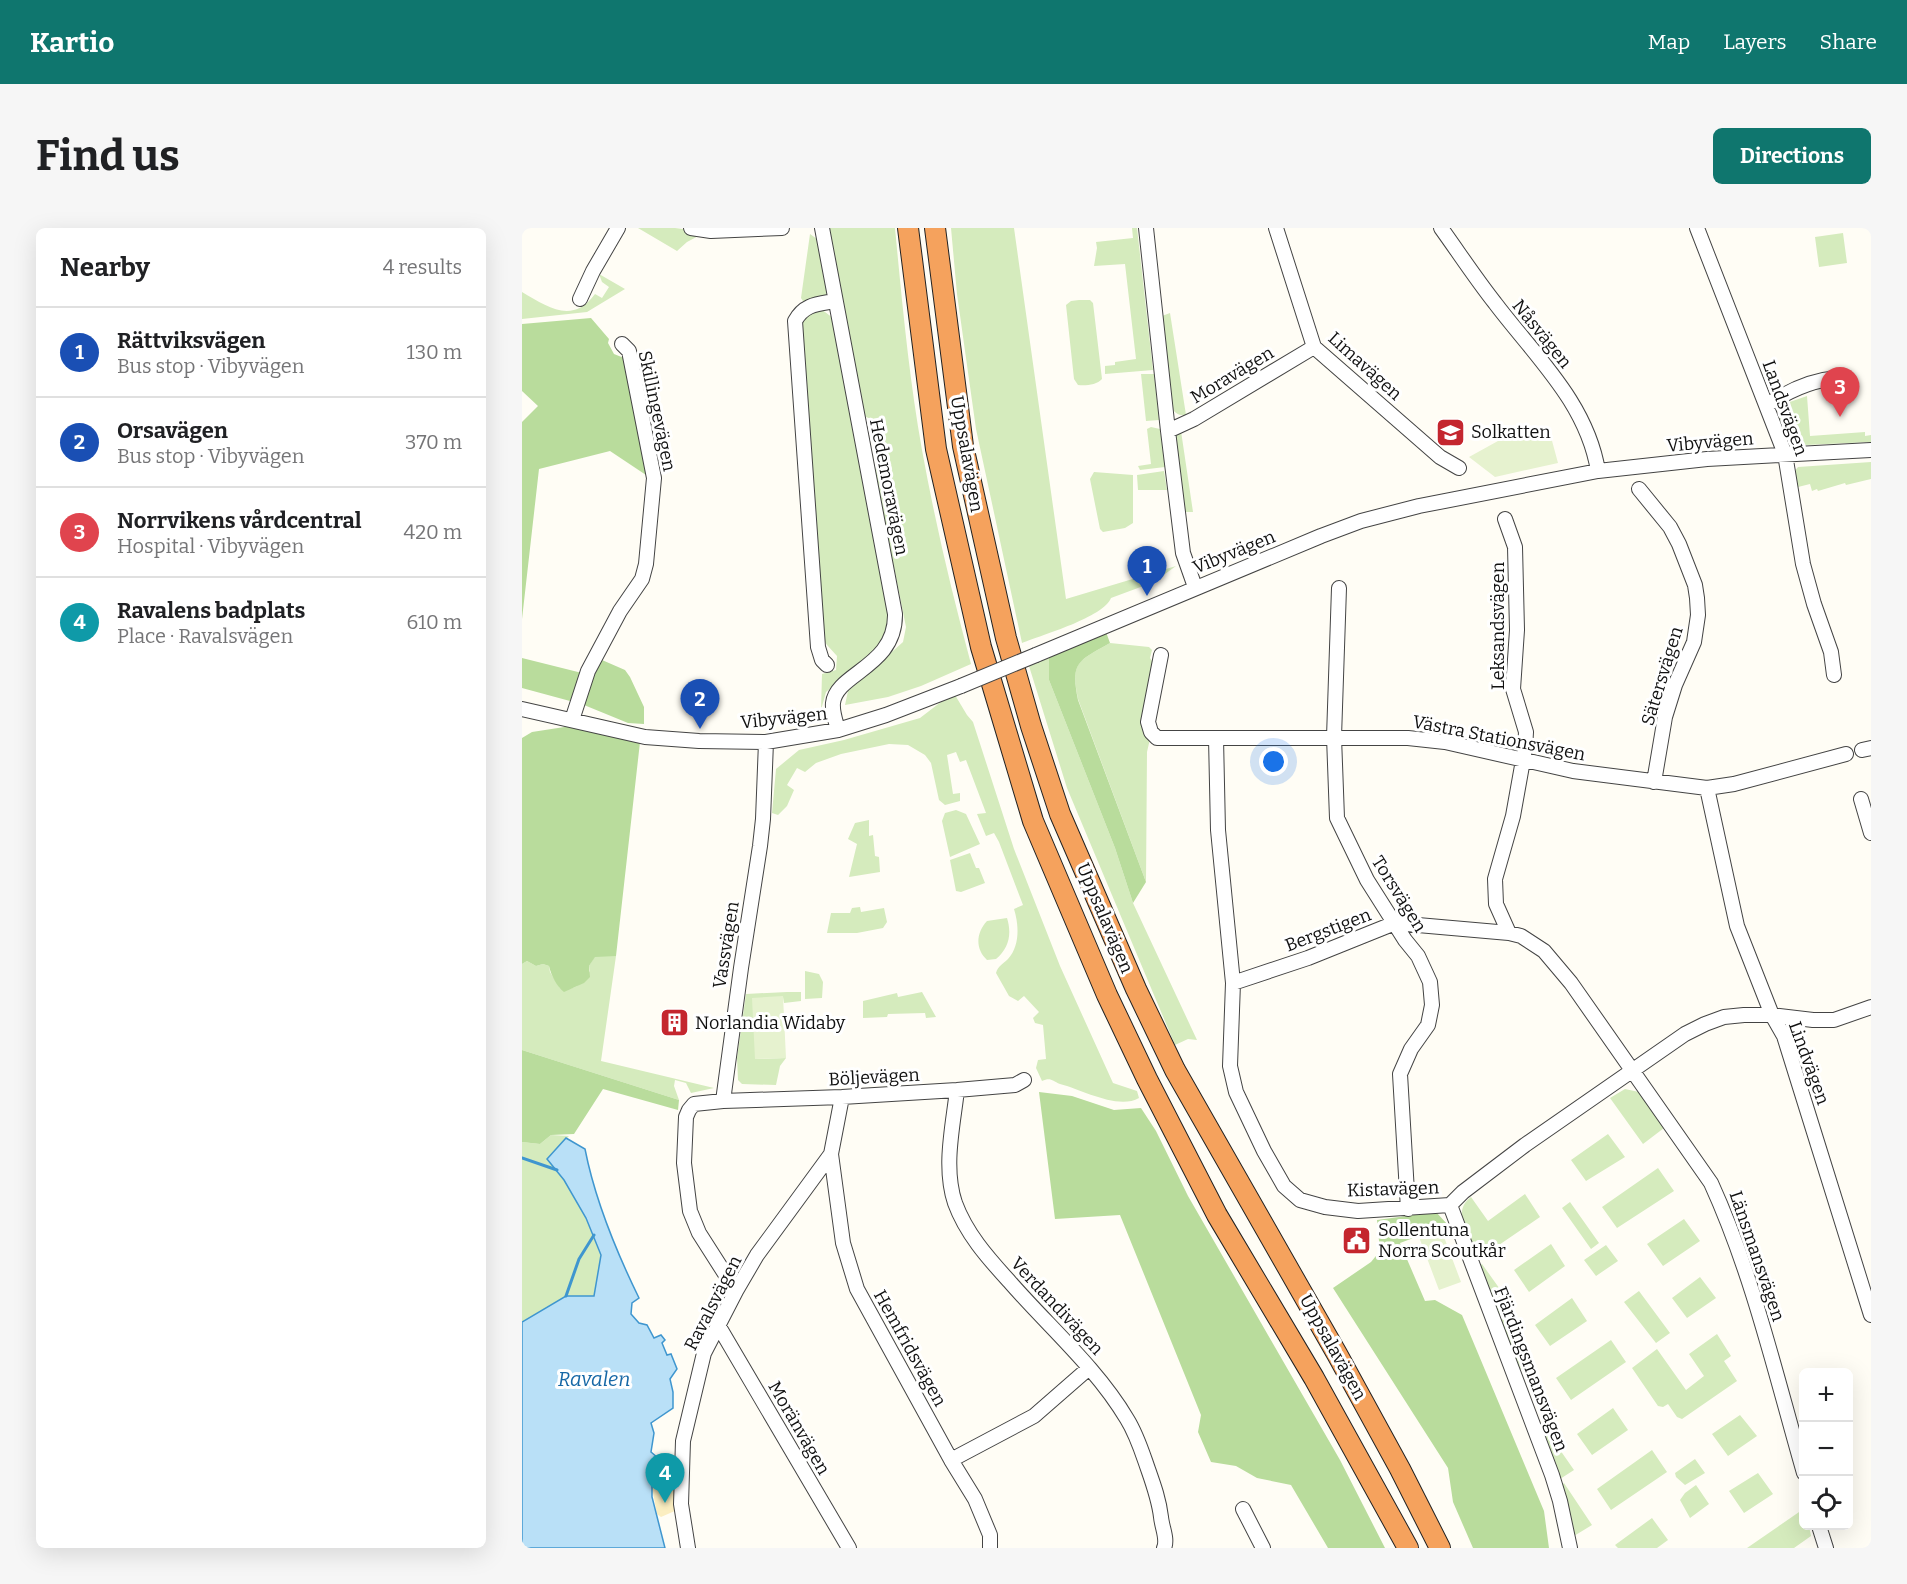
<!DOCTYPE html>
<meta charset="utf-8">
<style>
:root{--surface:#fff;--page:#f6f6f6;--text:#202124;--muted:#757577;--line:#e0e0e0;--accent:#0f766e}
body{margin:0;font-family:Bitter,serif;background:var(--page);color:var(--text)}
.controls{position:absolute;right:18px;bottom:18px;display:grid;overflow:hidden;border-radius:9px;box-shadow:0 6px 24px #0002}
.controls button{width:54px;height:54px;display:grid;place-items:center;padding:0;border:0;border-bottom:2px solid var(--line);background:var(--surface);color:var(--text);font:30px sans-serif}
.you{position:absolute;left:752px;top:534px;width:21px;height:21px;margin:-15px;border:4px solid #fff;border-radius:50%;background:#1a73e8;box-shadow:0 0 0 9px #1a73e833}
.badge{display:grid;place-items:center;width:39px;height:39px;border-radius:50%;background:var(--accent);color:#fff;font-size:20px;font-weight:700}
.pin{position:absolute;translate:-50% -50px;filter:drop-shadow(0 2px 3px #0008)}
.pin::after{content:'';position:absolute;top:32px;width:21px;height:18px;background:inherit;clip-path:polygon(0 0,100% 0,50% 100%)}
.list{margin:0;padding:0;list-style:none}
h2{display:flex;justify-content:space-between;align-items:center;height:78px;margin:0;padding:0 24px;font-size:26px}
h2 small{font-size:20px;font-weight:400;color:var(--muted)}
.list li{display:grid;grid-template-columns:39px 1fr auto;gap:18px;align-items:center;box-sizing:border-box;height:90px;padding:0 24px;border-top:2px solid var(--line)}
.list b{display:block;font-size:22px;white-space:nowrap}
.list p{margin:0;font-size:20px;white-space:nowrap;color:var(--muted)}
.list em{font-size:20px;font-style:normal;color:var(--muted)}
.icon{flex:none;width:33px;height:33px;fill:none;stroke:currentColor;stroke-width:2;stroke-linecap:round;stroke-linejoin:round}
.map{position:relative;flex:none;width:1349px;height:1320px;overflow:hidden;border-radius:9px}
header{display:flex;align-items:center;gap:36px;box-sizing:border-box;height:84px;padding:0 30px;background:var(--accent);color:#fff}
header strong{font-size:28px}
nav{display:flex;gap:33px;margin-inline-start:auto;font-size:21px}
.intro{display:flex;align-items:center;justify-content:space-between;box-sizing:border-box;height:144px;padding:0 36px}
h1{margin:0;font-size:42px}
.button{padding:15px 27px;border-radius:9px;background:var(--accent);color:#fff;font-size:21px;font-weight:700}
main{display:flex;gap:36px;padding:0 36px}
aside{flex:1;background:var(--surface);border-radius:9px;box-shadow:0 6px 24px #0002}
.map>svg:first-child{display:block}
.green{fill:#d5ebbd}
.forest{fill:#b9dc9c}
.sand{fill:#fbeec1}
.pitch{fill:#e6f2cf}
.water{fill:#b9e0f7;stroke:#3f96cf;stroke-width:1.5}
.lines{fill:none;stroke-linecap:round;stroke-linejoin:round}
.stream{stroke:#3f96cf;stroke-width:3}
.minor-casing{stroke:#444;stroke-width:16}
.highway-casing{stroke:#222;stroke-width:22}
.minor{stroke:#fff;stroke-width:14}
.highway{stroke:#f5a25d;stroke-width:20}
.minor-bridge-casing{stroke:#444;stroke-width:16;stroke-linecap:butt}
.minor-bridge{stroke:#fff;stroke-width:14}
.labels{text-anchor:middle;stroke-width:6;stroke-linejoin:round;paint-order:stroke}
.street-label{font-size:18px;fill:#111;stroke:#fff}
.poi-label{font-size:18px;fill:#111;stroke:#fff;text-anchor:start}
.water-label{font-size:20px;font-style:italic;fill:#1768a6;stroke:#fff}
</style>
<header>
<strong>Kartio</strong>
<nav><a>Map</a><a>Layers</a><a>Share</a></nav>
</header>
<div class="intro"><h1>Find us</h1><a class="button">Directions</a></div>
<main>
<aside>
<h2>Nearby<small>4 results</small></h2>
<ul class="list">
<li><span class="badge" style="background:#1a4fb4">1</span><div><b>Rättviksvägen</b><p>Bus stop · Vibyvägen</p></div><em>130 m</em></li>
<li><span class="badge" style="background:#1a4fb4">2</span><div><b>Orsavägen</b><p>Bus stop · Vibyvägen</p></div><em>370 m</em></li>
<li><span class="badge" style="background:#e0444e">3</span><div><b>Norrvikens vårdcentral</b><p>Hospital · Vibyvägen</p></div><em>420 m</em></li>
<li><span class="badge" style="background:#0f9aa8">4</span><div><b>Ravalens badplats</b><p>Place · Ravalsvägen</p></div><em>610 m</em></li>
</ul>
</aside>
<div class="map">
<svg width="1349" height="1320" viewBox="0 0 1349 1320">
<rect width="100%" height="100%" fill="#fffdf5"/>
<path class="green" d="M116,0H153L184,4L165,14L155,23Z
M306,0H373C380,74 387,149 400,222C413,294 430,365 449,436L399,458L366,469L323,477L326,463L381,414L384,399L353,245L354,238L363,235L359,219L355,214L358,208V198L351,192L342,188Z
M429,0H492L544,371L654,338L632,354L589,370C582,389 520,407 500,415L454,201L435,66Z
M610,0H615L631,142L583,146V138L593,137V134L614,131L603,36L572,38L575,20L574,14L611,10Z
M1321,5L1325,35L1297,39L1293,9Z
M288,6L295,11L298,18L299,35L305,65L302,69L287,74L281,73L279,70Z
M77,46L103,61L65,84L0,91V64C26,79 50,97 73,66L80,70L87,59L80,54Z
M557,72H568L571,75L580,151C575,157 563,158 556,157L552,151L544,77L549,73Z
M299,81L311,90L366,381L365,402L358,418L304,464L299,482L300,446L314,442L315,428L305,417L298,406L277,98L286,85Z
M648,85L664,187C657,188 652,185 650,179L640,93V88Z
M619,146H632L637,192L624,193Z
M1285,168L1288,208L1343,204V208L1349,207V214L1283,217L1271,214L1255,188L1261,182L1259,177Z
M629,199L638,201L643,239L618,242L616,238L629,236L625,201Z
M659,203L671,284H663L661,279L653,207Z
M1349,234V251L1324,257L1323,255L1296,263L1295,261L1290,263L1288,256L1272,260V244L1276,239Z
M642,243L645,262H616L615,247Z
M572,244L611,247V295L603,300L581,304L578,301L568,251Z
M588,415L627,419L630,422L628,430L632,436L628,511L625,524L624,654L556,471C548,433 557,433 588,415Z
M527,430V452L593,620L611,675L675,812L666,811L653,817L545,560L507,438Z
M428,467H433L445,487L451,494L492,621L538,738L591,855L615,863L617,870C596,882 561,862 538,856C530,853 529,849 520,853L514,840L516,832L524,831L521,797L513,795L511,790L517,784L502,768L496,773L487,768L474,745C476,738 481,736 486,731C498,718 497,697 492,681L501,677L477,614L472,605L464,608L455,586L464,585L444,532L438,534L434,524L425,527L431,566L438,565V573L423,577L417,572L409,535L403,527L386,517L367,516L319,526L294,535L283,544L275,540L265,557L272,562L265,578L256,587L250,585L254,541L277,522L322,512L398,490Z
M434,582L444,586L458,616L428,629L420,593L423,585Z
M347,592V608L351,607L353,628L357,629L358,644L327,649L335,616L326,611L333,595Z
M448,625L454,640H457L463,655L439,664L434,663L428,632Z
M338,679L339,684L362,680L365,694L361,700L335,705H305L309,685H328L330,680Z
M485,690C490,706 487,720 474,731L465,732C453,721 454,705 465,693Z
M88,727L94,728L79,833L192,860L169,865L164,855L153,852L152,858L157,872L0,822V736L5,733L14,738L21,736L27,738L28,744L38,760C53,763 61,756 68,743L67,738L73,728Z
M283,743L297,746L301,754L300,770L283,771Z
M265,764H279V773L262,775L261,769L233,831L264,830L258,838L254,857L220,856L216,852L215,830L224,766Z
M400,764L414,789L404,790L403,785L366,786L365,789L341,790V773L375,765L376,769Z
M1103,861L1117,864L1142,900L1121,916L1088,870Z
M1086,906L1103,929L1064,953L1049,932Z
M29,907L47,908L25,931L42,952L64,990L79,1028L72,1068H44L0,1094V914L18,916Z
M1136,940L1152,963L1095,1000L1080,979Z
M1003,966L1018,989L955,1032C948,1013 928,984 949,969L966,993Z
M1048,974L1077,1015L1069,1021L1040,980Z
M1162,991L1178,1013L1141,1038L1125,1016Z
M1029,1016L1043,1038L1007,1064L992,1042Z
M1084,1017L1096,1033L1074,1048L1062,1032Z
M960,1036L990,1078L976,1087L957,1038Z
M1178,1049L1194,1070L1165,1090L1150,1070Z
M1117,1063L1148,1105L1134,1115L1102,1074Z
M1050,1070L1065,1093L1028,1118L1013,1097Z
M981,1091L1010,1133L997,1142L978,1092Z
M1195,1106L1209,1128L1202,1133L1215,1153L1160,1191L1155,1189L1146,1176L1141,1179L1136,1178L1110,1140L1135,1121L1164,1162L1182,1148L1167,1126Z
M1089,1112L1104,1134L1049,1172L1034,1150Z
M1091,1180L1106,1202L1070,1227L1055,1206Z
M1218,1187L1235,1208L1206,1228L1190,1206Z
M1022,1199L1052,1242L1038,1251L1020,1201Z
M1130,1222L1145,1244L1089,1282L1075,1261Z
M1173,1231L1183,1245L1163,1257L1154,1249L1153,1245Z
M1236,1245L1251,1266L1222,1285L1207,1263Z
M1042,1255L1070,1297L1052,1308L1040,1257Z
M1174,1257L1187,1276L1168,1290L1158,1272L1163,1265Z
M1280,1282L1282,1298H1287L1289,1308L1272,1320H1225Z
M1130,1290L1146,1312L1135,1320H1096L1093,1317Z"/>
<path class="forest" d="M69,90L87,111L86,115L92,126L102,130L127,249L88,223L17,241L0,391V194L16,178L0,163V96Z
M584,404L588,415C557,433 548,433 556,472L624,654L611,675L593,620L527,452V430L539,423Z
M0,430L60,445L48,473L0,460Z
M80,432L103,442L108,449L122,479V496L106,495L62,477L60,471Z
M49,498L118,514L94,728L73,729L67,738L68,749L62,755L42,764C35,759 29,747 27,738L21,736L14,738L5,733L0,736V510L10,504Z
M0,822L157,872L156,882L81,861L52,906L29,907L18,916L0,914Z
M517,864L550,868L592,882L619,880L634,903L666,968L818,1232L863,1320H806L769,1257L735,1250L714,1238L689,1234L676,1204L679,1187L598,987L533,991Z
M914,984L926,997L878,1015L903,1073L913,1072L940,1087L1022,1283L1027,1320H951L931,1274L926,1240L811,1060L849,1034L858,1023L855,992Z"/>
<path class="sand" d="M135,1255H152L155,1282L139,1289L135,1286L130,1259Z"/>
<path class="pitch" d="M1005,197L1015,211L1029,209L1036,235L973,249L947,229Z
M261,768L264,830L233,831L230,770Z
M919,1001L939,1054L917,1062L897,1009Z"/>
<path class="water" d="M44,910L63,921C73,972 94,1023 117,1070L110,1075L109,1086L117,1095L125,1097L132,1110L139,1107L143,1112L140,1115L145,1127L149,1126L155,1141L148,1151L151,1164V1180L129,1195L132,1205L129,1224L136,1230L130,1259V1269L143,1320H0V1094L44,1068H72L79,1027L64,990L42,952L25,931Z"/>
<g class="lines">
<path class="stream" d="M0,930L35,942
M44,1068L57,1031L72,1007"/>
<defs>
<path id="minor" d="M169,0L189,3L260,0
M300,0L373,386C374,439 314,445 311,475C310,484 314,494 316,502
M624,0L646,203L661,325L673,359
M754,0L792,119L918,229L937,240
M919,0C937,25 954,51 973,75C1013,128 1065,175 1076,243
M1175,0L1263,226L1281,336L1292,376L1309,424L1312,447
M58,71L71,43L96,0
M1245,177C1266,163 1289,152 1315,150
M646,203L672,191L792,119
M1117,261L1148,299L1157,316L1173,357L1175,370L1176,387L1172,414L1153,457L1143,489L1132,554
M983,291L993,319L995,402L991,461L1004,504L1003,521L991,588L973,651L974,676L987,705
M817,360L812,509L815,590L845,652L883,712L896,728L908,754L910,777L906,797L889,821L878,846L886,981
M514,427L799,308L839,293L897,278L1076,243L1185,231L1349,222
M639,427L626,494L629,504L635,510H886L923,514L1051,543L1185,560L1212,556L1324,526
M305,437L300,432L296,419L273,93C282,76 296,76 313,73
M0,481L123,509L177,513L244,514L316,502L364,487L439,458
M50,492L66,443L98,383L120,351L124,336L132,250L107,123L100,116
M694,510L696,602L711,755L708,838L714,864L742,923L762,958L778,972L803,979L836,983L928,977L941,964L1003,917L1163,806L1183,796L1202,789L1222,787H1250L1291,792H1312L1349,779
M1340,522L1349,520
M1185,560L1215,698L1250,787L1262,808L1349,1087
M1339,571L1349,605
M711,755L786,730L873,695L987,705L999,708L1022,723L1049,755L1189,955C1231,1047 1254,1148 1282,1245
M435,862C431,898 421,939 433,975C444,1005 465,1029 487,1053C526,1098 574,1139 605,1191C615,1207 620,1224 626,1241C632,1258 637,1272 639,1289C640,1300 646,1311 642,1320
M201,873L219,740L238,618L241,591L244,514
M309,926L321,1015L335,1061L429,1232L453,1271L468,1307V1320
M928,977L1030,1247L1038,1273L1048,1320
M214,1063L177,1005L168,983L162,935L164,889L167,882L172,876L201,873L320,869L435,862L493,857L502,852
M196,1097L327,1320
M429,1232L512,1188L567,1140
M721,1281L741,1320
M1297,1298L1304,1320
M166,1320L159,1276L161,1213L182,1125L214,1063L235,1027L309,926L320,869"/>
<path id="highway" d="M386,0L414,221L459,419L511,593L585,767L625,851L695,987L792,1150L886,1320
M413,0L441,218L484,410L509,498L538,586L614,761L653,842L815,1126L878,1241L918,1320"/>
</defs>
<use href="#minor" class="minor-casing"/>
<use href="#highway" class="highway-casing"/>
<use href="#minor" class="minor"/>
<use href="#highway" class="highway"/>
<defs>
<path id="minor-bridge" d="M439,458L514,427"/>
</defs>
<use href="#minor-bridge" class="minor-bridge-casing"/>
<use href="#minor-bridge" class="minor-bridge"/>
</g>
<defs>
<symbol id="school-square" viewBox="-11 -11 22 22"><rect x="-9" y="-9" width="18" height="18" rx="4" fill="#c4262e" stroke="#fff"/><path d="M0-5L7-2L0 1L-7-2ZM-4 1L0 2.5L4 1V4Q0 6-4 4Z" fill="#fff"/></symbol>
<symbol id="building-square" viewBox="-11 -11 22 22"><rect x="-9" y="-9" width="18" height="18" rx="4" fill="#c4262e" stroke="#fff"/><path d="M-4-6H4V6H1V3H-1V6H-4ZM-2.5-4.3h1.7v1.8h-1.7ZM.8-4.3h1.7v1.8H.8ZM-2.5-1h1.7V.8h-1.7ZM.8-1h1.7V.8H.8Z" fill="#fff"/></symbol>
<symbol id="civic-square" viewBox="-11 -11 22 22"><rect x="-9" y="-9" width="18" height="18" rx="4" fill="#c4262e" stroke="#fff"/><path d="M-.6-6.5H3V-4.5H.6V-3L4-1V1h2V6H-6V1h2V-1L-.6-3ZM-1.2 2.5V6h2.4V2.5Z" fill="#fff"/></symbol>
</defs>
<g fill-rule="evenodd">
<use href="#school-square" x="912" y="188" width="33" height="33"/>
<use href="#building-square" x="136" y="778" width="33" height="33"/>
<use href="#civic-square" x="818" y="996" width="33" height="33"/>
</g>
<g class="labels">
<g class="street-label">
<text transform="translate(1020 106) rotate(51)" y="6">Nåsvägen</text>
<text transform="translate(843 138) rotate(42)" y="6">Limavägen</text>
<text transform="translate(710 147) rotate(-31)" y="6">Moravägen</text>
<text transform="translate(1263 180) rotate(70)" y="6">Landsvägen</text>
<text transform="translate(135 183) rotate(78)" y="6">Skillingevägen</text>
<text transform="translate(1188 214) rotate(-5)" y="6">Vibyvägen</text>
<text transform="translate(445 226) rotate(80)" y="6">Uppsalavägen</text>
<text transform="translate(367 259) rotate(79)" y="6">Hedemoravägen</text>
<text transform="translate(712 324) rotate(-22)" y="6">Vibyvägen</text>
<text transform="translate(976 398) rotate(-90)" y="6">Leksandsvägen</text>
<text transform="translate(1140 448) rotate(-73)" y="6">Sätersvägen</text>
<text transform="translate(262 490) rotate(-6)" y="6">Vibyvägen</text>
<text transform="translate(977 510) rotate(11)" y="6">Västra Stationsvägen</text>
<text transform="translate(877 666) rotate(58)" y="6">Torsvägen</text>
<text transform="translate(583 690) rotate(67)" y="6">Uppsalavägen</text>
<text transform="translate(806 702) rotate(-21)" y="6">Bergstigen</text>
<text transform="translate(204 717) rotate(-81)" y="6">Vassvägen</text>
<text transform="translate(1287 835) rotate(70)" y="6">Lindvägen</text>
<text transform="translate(352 849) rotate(-3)" y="6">Böljevägen</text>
<text transform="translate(871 961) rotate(-2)" y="6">Kistavägen</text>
<text transform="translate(1235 1028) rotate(71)" y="6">Länsmansvägen</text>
<text transform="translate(191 1075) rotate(-63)" y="6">Ravalsvägen</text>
<text transform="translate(535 1078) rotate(47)" y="6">Verdandivägen</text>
<text transform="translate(811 1119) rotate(61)" y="6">Uppsalavägen</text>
<text transform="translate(388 1120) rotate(61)" y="6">Hemfridsvägen</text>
<text transform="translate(1009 1141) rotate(69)" y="6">Fjärdingsmansvägen</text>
<text transform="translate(277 1200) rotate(60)" y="6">Moränvägen</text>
</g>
<g class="poi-label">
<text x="949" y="210">Solkatten</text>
<text x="173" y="801">Norlandia Widaby</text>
<text x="856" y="1008">Sollentuna<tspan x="856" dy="21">Norra Scoutkår</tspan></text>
</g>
<g class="water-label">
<text x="72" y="1158">Ravalen</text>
</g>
</g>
</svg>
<div class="controls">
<button>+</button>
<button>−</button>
<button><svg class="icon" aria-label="locate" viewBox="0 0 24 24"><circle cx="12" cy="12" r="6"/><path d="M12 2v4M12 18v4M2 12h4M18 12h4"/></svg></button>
</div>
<div class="you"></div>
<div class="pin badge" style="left:625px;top:368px;background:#1a4fb4">1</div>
<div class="pin badge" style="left:178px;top:501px;background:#1a4fb4">2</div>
<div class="pin badge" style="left:1318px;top:189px;background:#e0444e">3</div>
<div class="pin badge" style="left:143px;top:1275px;background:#0f9aa8">4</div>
</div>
</main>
